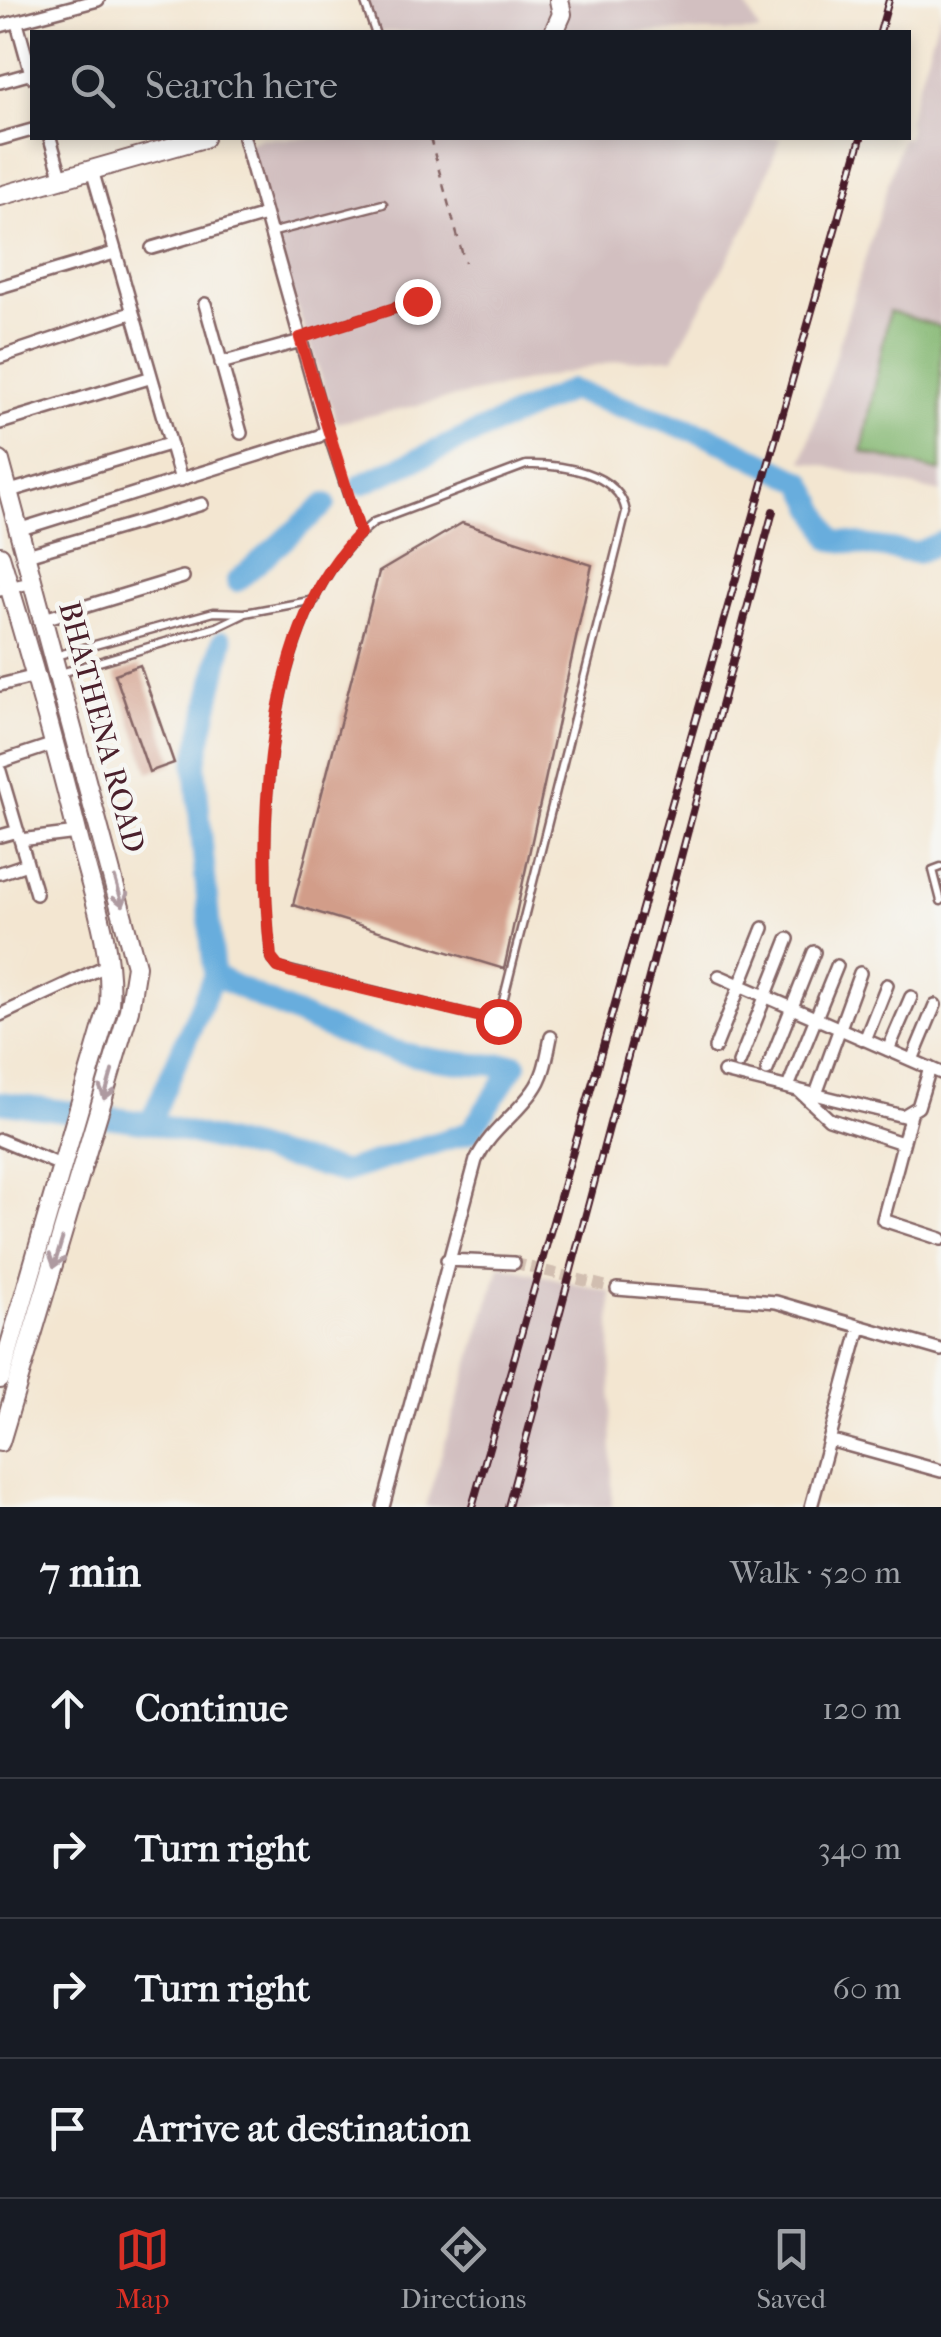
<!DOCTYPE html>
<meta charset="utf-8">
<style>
:root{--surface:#171b24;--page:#242831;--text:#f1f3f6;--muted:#9ea1a6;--line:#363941;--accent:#d93025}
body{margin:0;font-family:"IM FELL French Canon",serif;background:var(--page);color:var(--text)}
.stop{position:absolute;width:30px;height:30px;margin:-22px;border:8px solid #d93025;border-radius:50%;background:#fff}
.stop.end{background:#d93025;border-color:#fff;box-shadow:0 2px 10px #0008}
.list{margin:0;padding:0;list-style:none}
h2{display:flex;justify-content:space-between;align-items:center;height:130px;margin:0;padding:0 40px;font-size:42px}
h2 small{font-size:32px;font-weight:400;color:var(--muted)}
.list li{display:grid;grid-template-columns:65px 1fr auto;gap:30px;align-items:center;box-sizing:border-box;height:140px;padding:0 40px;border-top:2px solid var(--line)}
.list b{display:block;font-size:38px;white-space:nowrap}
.list em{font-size:32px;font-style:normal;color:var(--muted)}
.icon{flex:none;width:55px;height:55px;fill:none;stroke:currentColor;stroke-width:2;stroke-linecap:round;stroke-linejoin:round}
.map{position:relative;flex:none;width:941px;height:1507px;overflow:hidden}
.search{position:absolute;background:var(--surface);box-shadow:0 5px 15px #0003;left:30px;right:30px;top:30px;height:110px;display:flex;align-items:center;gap:25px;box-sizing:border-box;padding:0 35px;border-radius:0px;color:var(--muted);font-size:38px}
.sheet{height:690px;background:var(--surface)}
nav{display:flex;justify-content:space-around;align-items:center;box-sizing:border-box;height:140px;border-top:2px solid var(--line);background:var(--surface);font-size:28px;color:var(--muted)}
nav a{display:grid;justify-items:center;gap:5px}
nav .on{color:var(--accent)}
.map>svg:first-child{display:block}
.industrial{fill:#d2bfc0}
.forest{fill:#84b772;stroke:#676b4e;stroke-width:2.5}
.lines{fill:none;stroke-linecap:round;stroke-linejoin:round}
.river{stroke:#67addd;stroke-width:22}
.building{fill:#d29d89}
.street-tunnel{stroke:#d1beb0;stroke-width:11;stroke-dasharray:11 5.5;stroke-linecap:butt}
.lane-casing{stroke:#856565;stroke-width:11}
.street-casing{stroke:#856565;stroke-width:16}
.secondary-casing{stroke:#856565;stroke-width:22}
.path{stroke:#856565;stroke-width:2.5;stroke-dasharray:8 8;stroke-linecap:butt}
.lane{stroke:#fff;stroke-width:6}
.street{stroke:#fff;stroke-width:11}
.secondary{stroke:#fff;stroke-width:18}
.rail-casing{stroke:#4a1f2b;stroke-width:8}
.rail{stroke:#f6f6f2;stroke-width:4;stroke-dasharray:11;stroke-linecap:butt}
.oneway{stroke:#ae9aa0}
.route{stroke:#d93025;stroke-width:12}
.labels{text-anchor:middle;stroke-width:9;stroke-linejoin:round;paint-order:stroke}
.street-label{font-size:30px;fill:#4a1f2b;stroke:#f6f6f2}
</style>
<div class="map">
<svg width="941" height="1507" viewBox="0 0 941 1507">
<rect width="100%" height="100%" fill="#f6f6f2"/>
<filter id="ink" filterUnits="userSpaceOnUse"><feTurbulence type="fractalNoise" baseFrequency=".01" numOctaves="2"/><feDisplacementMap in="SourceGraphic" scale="20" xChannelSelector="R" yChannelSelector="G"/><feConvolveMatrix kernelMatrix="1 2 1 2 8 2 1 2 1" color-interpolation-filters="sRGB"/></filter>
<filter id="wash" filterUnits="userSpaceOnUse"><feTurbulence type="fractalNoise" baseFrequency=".0048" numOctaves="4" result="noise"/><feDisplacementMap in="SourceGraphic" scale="40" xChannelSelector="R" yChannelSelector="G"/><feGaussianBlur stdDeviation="2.25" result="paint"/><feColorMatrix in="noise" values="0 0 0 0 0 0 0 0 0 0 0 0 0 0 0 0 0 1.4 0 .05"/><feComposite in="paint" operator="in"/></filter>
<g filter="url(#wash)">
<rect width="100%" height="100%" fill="#f3e6d1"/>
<path class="industrial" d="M364,0H743L760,32H373Z
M941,9V493L803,461L902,138H908L909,115Z
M260,138H781L747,225L673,358L619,361L337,423L240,146Z
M500,1265L611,1292L612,1507H425Z"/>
<path class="forest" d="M889,311L941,327V472L862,452Z"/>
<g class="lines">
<path class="river" d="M362,484L571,390L711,437L803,482L832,540L916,553L941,542
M237,581L325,504
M0,1102L150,1123L343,1172L470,1132L516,1064C405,1071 311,1023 214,975L195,765L223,641
M150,1123L214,975"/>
</g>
<g id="blocks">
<path class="building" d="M462,523L592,565L504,969L293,905L379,572Z
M140,665L174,763L149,772L115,674Z"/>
</g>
</g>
<g filter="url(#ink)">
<use href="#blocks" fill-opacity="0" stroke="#856565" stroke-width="2.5"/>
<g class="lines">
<path class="street-tunnel" d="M514,1263L617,1289"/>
<defs>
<path id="lane" d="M364,0L375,32
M270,233L383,204
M299,338L417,301
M326,431L360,533
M526,465C558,464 619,471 626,512L498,1021L278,967L271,959C257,830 263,611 374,522Z
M55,656L214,612L245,613L315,600
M61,673L217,627L244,614
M941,867L933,870L941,901"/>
<path id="street" d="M17,23L32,77
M0,26L98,0
M0,82L32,73
M50,138L62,179
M0,139L32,130
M92,170L181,480
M152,248L265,215
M0,287L114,253
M205,304L241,433
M0,357L131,313
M221,363L301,341
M0,423L149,378
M10,491L169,444
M21,529L319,436L326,430L244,138
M27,555L202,504
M0,590L34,582
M44,619L183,577
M0,685L36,676
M0,762L57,743
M0,771L36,894
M0,836L18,831
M20,840L77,833
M0,873L27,864
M719,976L941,1073
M0,1015L110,964
M865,1040L887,985
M715,1048L763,928
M888,1050L911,997
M912,1060L935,1005
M739,1063L788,939
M767,1070L814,952
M724,1072L903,1116L918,1107L930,1068
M788,1087L837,966
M798,1090L829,1119L902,1143
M816,1094L860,973
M911,1114L883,1220L941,1239
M0,1140L63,1166
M447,1260L514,1263
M617,1289L776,1302L941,1350
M829,1440L941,1471
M383,1507L476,1160C490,1131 515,1116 533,1091C545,1075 547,1056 551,1037
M811,1507L860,1327"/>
<path id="secondary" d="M554,32L562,14L559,0
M0,196L204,138
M0,461L136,966L129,1010L0,1442
M0,556C28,647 54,739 77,832C91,890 113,944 109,1005L0,1379"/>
</defs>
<use href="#lane" class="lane-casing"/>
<use href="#street" class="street-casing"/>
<use href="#secondary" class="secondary-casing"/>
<path class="path" d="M430,138L465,263"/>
<use href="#lane" class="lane"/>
<use href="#street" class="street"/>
<use href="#secondary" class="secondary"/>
<defs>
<path id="rail" d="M880,32L889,0
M472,1507L861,138
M508,1507L773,511"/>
</defs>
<use href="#rail" class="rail-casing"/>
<use href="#rail" class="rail"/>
</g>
<defs><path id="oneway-shaft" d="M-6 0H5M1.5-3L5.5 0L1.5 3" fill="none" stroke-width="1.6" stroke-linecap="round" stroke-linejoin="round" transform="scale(2.5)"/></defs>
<g class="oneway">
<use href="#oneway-shaft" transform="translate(119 892) rotate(74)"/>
<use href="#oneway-shaft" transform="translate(108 1085) rotate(106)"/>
<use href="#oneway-shaft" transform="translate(58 1253) rotate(107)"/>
</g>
</g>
<g class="lines" filter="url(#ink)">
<path class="route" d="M417,301L300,338L360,533C263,629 257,832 271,958L278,967L292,972L498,1021"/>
</g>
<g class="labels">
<g class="street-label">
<text transform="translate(102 727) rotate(75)" y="10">BHATHENA ROAD</text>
</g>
</g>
</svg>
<div class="stop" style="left:498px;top:1021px"></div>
<div class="stop end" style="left:417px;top:301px"></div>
<div class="search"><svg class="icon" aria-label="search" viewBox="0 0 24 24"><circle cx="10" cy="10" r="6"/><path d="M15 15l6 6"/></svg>Search here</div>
</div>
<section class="sheet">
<h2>7 min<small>Walk · 520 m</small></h2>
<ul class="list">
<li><svg class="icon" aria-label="ahead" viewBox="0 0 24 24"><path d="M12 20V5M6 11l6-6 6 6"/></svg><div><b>Continue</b></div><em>120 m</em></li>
<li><svg class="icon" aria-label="right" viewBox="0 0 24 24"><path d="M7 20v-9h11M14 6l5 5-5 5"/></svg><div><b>Turn right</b></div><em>340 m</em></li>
<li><svg class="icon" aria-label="right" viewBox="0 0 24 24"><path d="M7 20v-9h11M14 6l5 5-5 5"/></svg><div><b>Turn right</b></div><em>60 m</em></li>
<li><svg class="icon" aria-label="arrive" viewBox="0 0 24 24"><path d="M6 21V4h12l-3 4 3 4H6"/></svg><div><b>Arrive at destination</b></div></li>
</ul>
</section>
<nav>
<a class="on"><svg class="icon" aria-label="map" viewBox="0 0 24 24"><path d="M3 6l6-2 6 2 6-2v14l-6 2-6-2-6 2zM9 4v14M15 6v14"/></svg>Map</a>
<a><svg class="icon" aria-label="directions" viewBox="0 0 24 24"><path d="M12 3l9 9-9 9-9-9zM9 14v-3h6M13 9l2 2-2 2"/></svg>Directions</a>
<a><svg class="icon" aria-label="saved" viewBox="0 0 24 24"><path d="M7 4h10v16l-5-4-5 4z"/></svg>Saved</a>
</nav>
